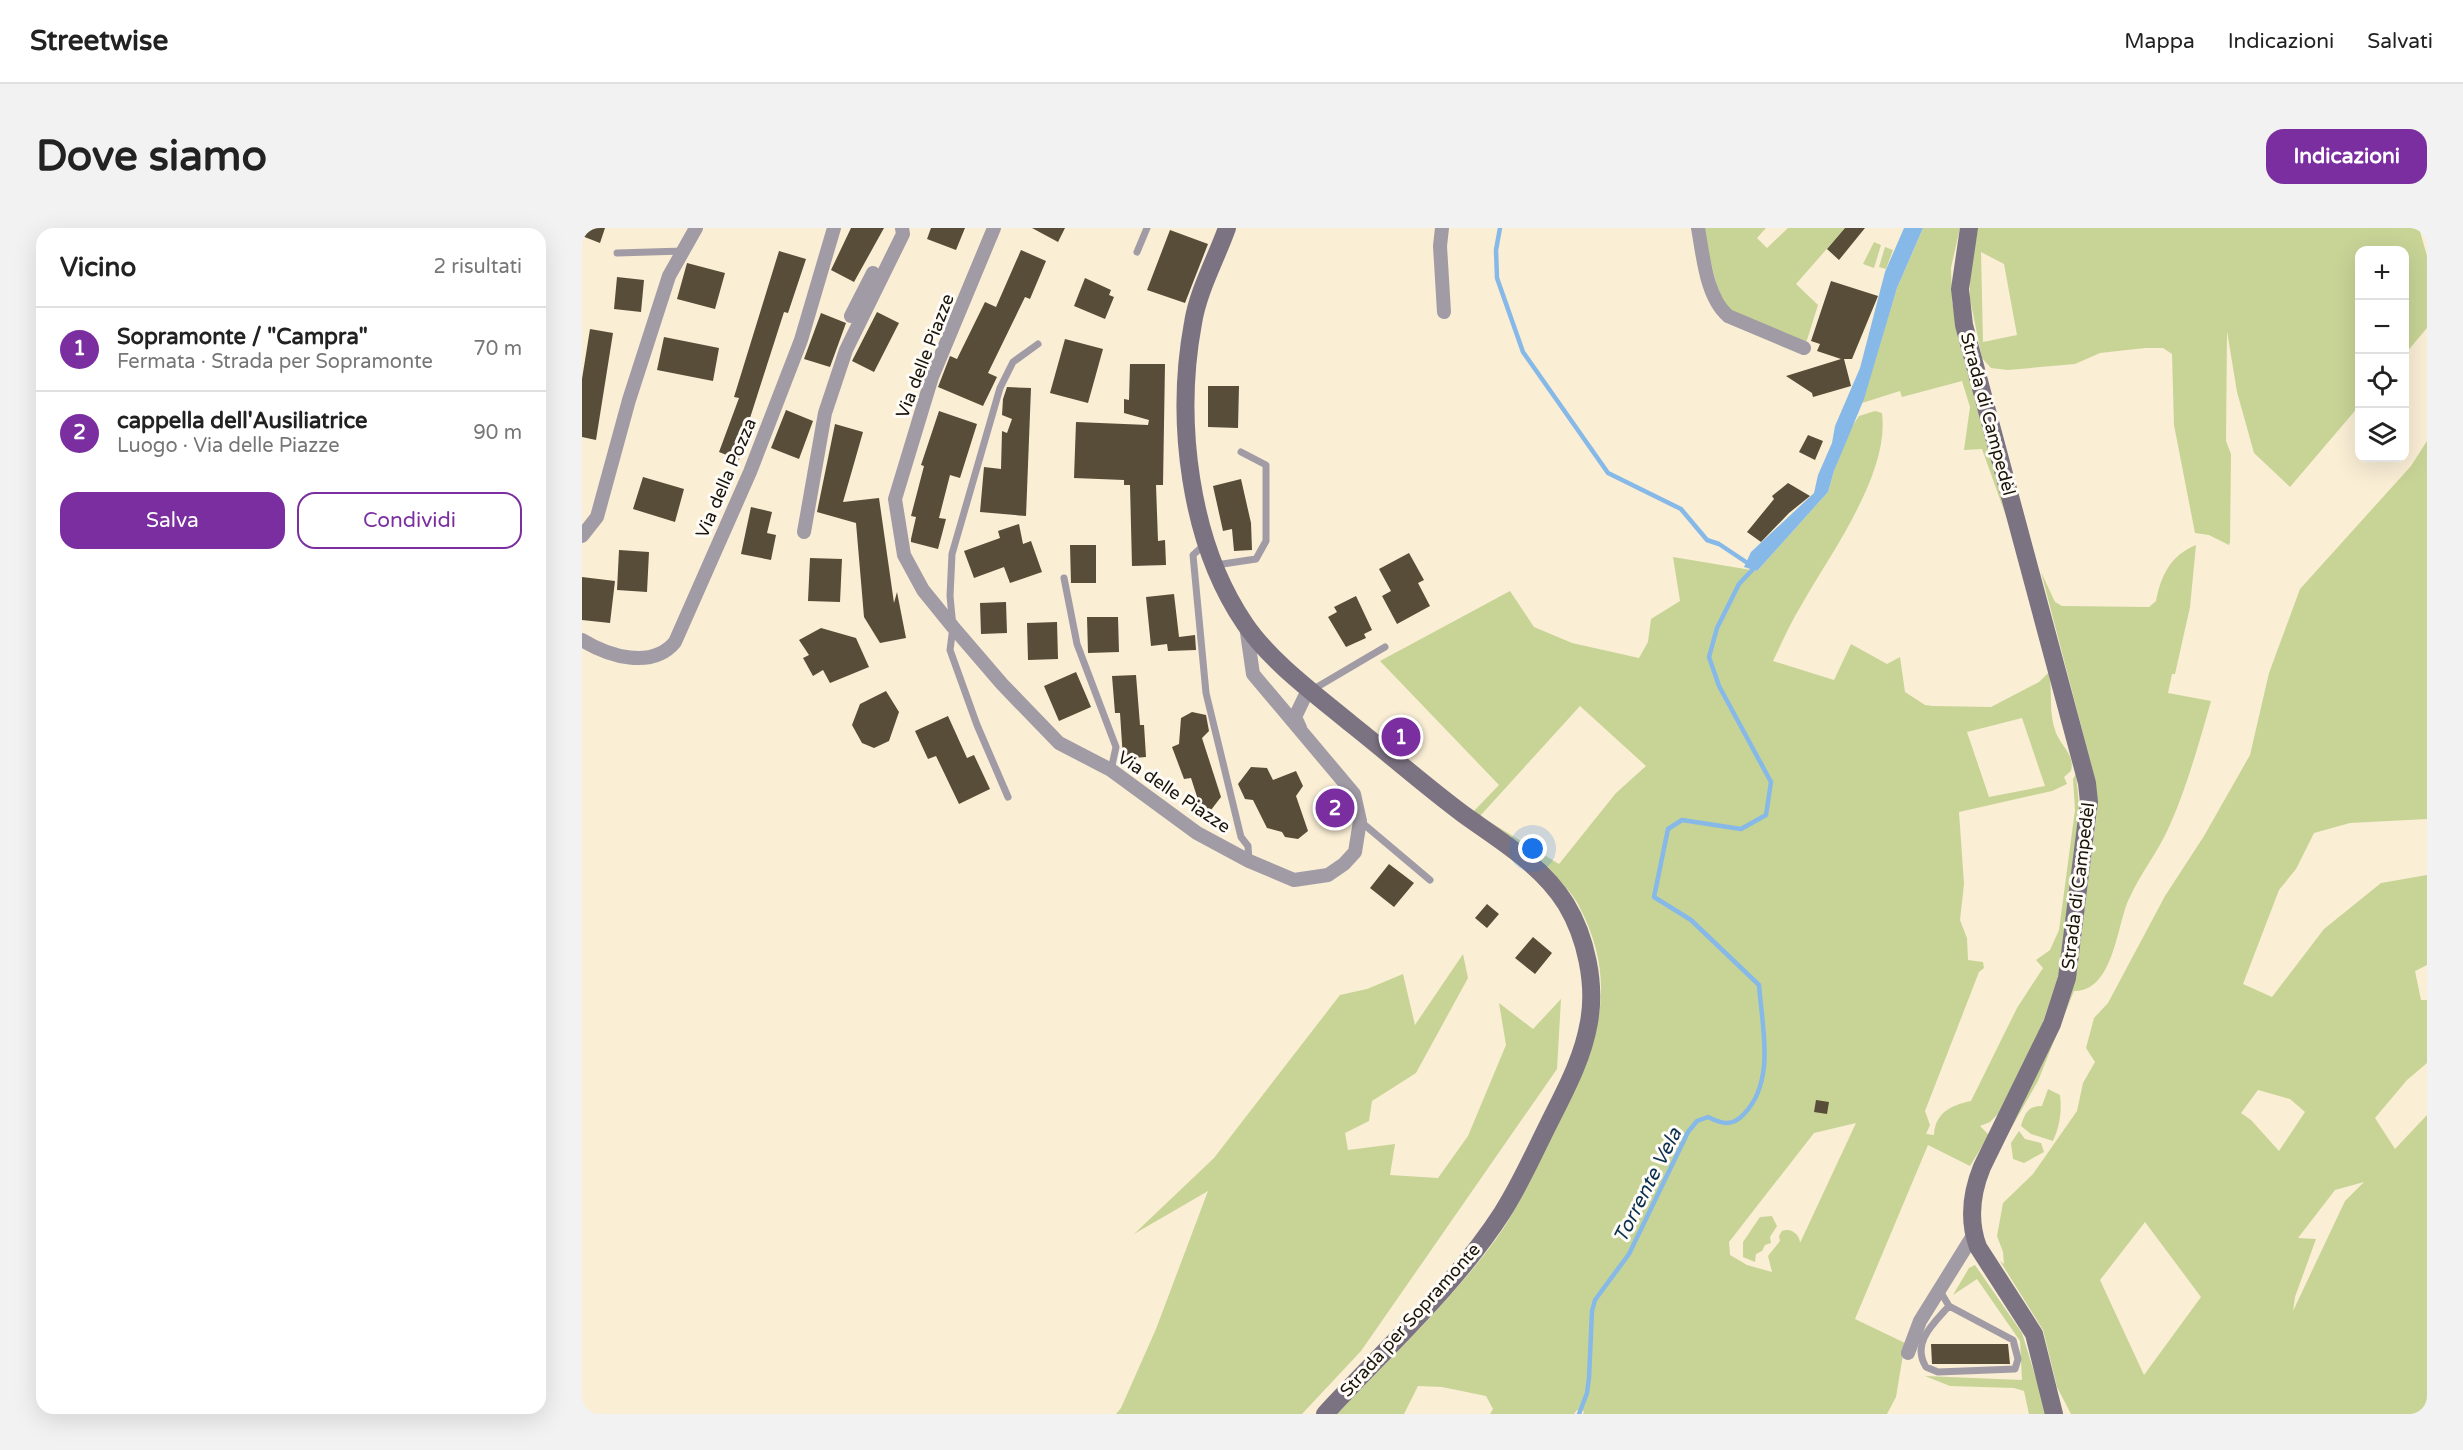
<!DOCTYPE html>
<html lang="it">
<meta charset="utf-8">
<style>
:root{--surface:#fff;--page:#f2f2f2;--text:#222;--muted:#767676;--line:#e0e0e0;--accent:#7b2ea0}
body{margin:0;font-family:"Varela Round",sans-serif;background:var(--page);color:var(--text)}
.controls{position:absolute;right:18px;top:18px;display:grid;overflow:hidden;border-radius:12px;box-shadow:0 6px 24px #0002}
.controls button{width:54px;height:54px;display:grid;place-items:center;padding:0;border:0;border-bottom:2px solid var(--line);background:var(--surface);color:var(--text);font:30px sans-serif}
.you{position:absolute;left:951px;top:621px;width:21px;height:21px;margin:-15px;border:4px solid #fff;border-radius:50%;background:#1a73e8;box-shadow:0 0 0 9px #1a73e833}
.badge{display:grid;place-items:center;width:39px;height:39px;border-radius:50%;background:var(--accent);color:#fff;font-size:20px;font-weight:700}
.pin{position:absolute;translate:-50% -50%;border:3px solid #fff;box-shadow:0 2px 6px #0006}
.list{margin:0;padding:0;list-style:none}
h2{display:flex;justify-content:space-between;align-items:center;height:78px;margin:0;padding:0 24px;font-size:26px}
h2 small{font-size:20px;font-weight:400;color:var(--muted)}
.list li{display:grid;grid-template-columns:39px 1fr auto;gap:18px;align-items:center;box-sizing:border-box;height:84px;padding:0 24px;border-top:2px solid var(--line)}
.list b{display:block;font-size:22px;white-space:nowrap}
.list p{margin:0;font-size:20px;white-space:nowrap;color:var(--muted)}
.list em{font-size:20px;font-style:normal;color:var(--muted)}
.actions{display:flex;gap:12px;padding:18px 24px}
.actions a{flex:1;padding:14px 0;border:2px solid var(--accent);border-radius:18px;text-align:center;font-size:21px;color:var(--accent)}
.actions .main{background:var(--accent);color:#fff}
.icon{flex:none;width:33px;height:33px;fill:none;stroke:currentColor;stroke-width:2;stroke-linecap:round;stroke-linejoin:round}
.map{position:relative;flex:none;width:1845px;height:1186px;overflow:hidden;border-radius:18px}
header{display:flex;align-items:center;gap:36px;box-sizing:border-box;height:84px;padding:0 30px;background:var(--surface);border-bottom:2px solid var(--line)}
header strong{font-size:28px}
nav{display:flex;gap:33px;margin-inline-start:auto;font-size:21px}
.intro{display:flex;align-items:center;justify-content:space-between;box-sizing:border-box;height:144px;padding:0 36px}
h1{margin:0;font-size:42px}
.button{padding:15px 27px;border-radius:18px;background:var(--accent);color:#fff;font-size:21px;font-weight:700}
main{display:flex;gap:36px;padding:0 36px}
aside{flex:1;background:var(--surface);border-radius:18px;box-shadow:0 6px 24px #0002}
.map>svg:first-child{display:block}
.green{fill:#c8d496;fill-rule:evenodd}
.water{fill:#86b8e8}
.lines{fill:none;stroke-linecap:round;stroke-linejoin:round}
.stream{stroke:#86b8e8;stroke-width:4.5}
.building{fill:#574d38}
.lane{stroke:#a19ba5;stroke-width:7}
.street{stroke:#a19ba5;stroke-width:14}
.secondary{stroke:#7c7382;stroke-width:18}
.labels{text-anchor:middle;stroke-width:6;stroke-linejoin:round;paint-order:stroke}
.street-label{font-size:18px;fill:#19140c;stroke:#fffcf7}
.water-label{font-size:20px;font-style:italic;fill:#0a2f4f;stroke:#fffcf7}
</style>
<header>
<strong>Streetwise</strong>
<nav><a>Mappa</a><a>Indicazioni</a><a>Salvati</a></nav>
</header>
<div class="intro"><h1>Dove siamo</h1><a class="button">Indicazioni</a></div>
<main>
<aside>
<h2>Vicino<small>2 risultati</small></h2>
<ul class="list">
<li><span class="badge">1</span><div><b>Sopramonte / &quot;Campra&quot;</b><p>Fermata · Strada per Sopramonte</p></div><em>70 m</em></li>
<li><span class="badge">2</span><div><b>cappella dell'Ausiliatrice</b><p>Luogo · Via delle Piazze</p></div><em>90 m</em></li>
</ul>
<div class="actions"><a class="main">Salva</a><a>Condividi</a></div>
</aside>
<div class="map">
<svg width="1845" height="1186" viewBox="0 0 1845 1186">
<rect width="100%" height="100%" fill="#faeed5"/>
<path class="green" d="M1120,0H1184L1175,10L1185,20L1206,0H1263L1214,56L1236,77L1224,115L1148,84L1137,66Z
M1341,0H1378L1369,40L1370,74L1429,302L1400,221L1382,222L1388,179L1380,153L1320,169L1318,163L1280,175L1315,60Z
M1396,0H1837L1845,28V100L1823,126L1822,22H1778L1777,178L1708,259L1672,225L1655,164L1645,103L1644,213L1649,226L1648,314L1647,317L1627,307L1613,305L1592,197L1590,126L1581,120H1563L1518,125L1493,136L1426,142L1409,140L1400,130L1388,71V48ZM1399,24L1422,36L1435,107L1401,114Z
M1292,14L1299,17L1292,40L1281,36Z
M1303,19L1311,22L1304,41L1297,39Z
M1293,183L1300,185C1308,245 1249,325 1220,376C1209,394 1200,414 1191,433L1252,452L1269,416L1305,436L1318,429L1323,464L1343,477L1351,478L1409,479L1457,454L1467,444C1471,465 1466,484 1474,505C1480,519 1493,527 1489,543L1482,549L1485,556L1470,563L1377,584L1382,656L1378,692L1385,710L1386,732L1401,734L1402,740L1397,744L1343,883L1348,897L1344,906L1352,907C1353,885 1369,877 1389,873L1435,780L1461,740L1454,732L1468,722L1477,702L1493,582L1491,551L1494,546L1498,587L1478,745L1457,805L1416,886L1408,894L1398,898L1407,907L1388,938L1346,917L1273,1091L1323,1115L1314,1169L1305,1186H1001L1002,1183L995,1182L992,1186H908L911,1181L904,1168L860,1159L836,1158L822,1186H755C809,1129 868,1074 914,1011C939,976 956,934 976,895C1014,818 1040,759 996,676C979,645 920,607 891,584L917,557L798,433L928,363L952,399L990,415L1057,430L1066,414L1069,391L1098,373L1091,329L1175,343L1246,264L1252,243L1269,200L1277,188ZM998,478L1064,538L1034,565L977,636L898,588ZM1440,490L1463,558L1407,569L1385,504ZM1274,895L1218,1015C1218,1007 1209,999 1200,1003L1197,1008L1198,1013L1186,1028L1190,1044L1165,1037L1148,1027L1147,1014L1232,905Z
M1845,213V591L1768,595L1732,605L1714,641L1697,662L1661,756L1690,769L1742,701L1799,655L1845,647V737L1833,743L1839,772H1845V835L1825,852L1793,890L1813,921L1845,887V1186H1489L1475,1159L1461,1102L1418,1033L1422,1036L1421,1024L1415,1008L1421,975L1451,946L1495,883L1501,855L1513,834L1504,820L1512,790L1526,775L1583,668L1622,608L1668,527L1687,445L1718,361L1829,238ZM1676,862L1708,871L1723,884L1697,923L1669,892L1659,885ZM1782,954L1763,973L1711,1083L1713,1069L1734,1011L1716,1010L1753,962ZM1563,994L1619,1069L1562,1147L1518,1052Z
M1614,317L1608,379L1593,446H1590L1586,465L1629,473C1617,515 1605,559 1587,599C1576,624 1558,646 1547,671C1535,695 1532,764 1492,763L1456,853L1415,925L1499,707L1515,585L1514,555L1459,344L1473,374L1480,378L1567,379L1574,373C1579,347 1589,327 1614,317Z
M881,726L886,750L834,845L790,873L787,893L763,905L766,922L813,916L808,947L856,950L886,908L924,817L917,775L951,801L979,771L975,841L779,1123L720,1186H534L539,1180L574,1101L626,963L552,1006L632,930L758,767L785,761L821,746L833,797Z
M1466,861L1478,867C1480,884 1478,897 1471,913L1449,906L1439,898C1443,885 1446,878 1460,878Z
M1437,903L1443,911L1459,915L1462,924L1442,935L1431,931L1429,915Z
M1190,988L1195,998L1188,1009L1189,1015L1183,1017L1180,1023L1174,1026L1173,1034L1161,1029V1014L1178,989Z
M1393,1037L1440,1105L1465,1186H1447L1442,1163L1432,1160L1368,1158L1343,1148L1440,1152L1438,1113L1395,1051L1371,1067L1387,1040Z"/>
<path class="water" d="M1322,0H1341L1315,60L1282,171L1252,243L1246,264L1175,343L1162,339L1169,324L1232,265L1236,247L1250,215L1253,198L1278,140L1303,44Z"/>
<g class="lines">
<path class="stream" d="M918,0L914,22L915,50L941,124L1026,245L1099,281L1125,312L1137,316L1167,336
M997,1186L1005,1165L1007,1150L1010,1083L1013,1072L1047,1026L1106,904L1115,893L1126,889C1140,896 1150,899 1162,886C1194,853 1180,799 1177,757L1109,692L1072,669L1086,601L1100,592L1159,601L1184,587L1189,554L1137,458L1127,429L1135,400L1157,356L1174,338"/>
</g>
<path class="building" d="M0,0H23L18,15L0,8Z
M269,0H302L272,54L249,42Z
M349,0H383L374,22L345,11Z
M450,0H483L476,14Z
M1263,0H1283L1257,32L1245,21Z
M588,2L626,16L603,75L565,62Z
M439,22L464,33L448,71L443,69L406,145L415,149L401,178L356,159L368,128L375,131L403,74L414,79Z
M197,23L224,31L206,85L202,84L168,190L172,192L157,232L137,224L157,170L152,169Z
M105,35L143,45L133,81L95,71Z
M35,49L62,52L59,84L32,81Z
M503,50L529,62L527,67L532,69L523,91L492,78Z
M1249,53L1296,68L1270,131H1262L1269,158L1231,169L1230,165L1204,148L1259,131L1235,123L1238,116L1229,113Z
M295,84L317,95L292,144L270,133Z
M239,85L264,95L248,139L222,131Z
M8,101L31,105L14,212L0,209V151Z
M82,109L137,120L131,153L75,142Z
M483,111L521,121L506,175L468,165Z
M548,136H583L581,257H574L576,313L583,312L584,337L550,338L548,257H542V252L492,250L494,194L566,197L567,192L542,185V171L547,172Z
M626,158H657L656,200L626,199Z
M425,159L449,160L444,288L398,284L402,239L419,241L420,203L425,205L430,191L420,187L421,171Z
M204,182L231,193L217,231L189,220Z
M357,183L395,196L378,250L368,247L357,290L364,291L356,321L329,314V311L334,289L329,288L342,238L339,237Z
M253,196L281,204L261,274L297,270L312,375L315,364L324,410L298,415L282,389L274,295L235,284Z
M1226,207L1241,213L1233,232L1217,224Z
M61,249L102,261L93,294L51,281Z
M659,251L669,295L670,322L652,323L650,301L641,303L631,258Z
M1206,255L1228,268L1207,285L1179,314L1165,304L1192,271L1190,268Z
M169,279L190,284L185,305L194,307L189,332L159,326Z
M437,296L441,316L449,313L460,344L428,355L422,339L392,350L382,323L418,310L416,303Z
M488,317H514V355H489Z
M37,322L67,324L65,364L35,362Z
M827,325L842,352L836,355L848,378L815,396L800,368L809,363L797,341Z
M228,330L260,331L258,374L226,373Z
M0,349L33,353L28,395L0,392Z
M592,366L597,409L613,407L614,422L586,423L585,416L569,418L564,369Z
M774,368L790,402L782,406L784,410L764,419L746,389L755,384L752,379Z
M424,374L425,405L399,406L398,375Z
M505,389H536L537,424L506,425Z
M475,394L476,431L446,432L445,395Z
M239,400L274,410L287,439L248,455L241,442L231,448L221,430L227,427L217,412Z
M494,444L509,479L477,493L462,458Z
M554,447L558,497H562L564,529L541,531L538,485H533L530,448Z
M304,463L317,484L307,513L292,520L280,515L270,497L278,476Z
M610,484L624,487L627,503L620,510L639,569L629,582L618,578L609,550L602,551L590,519L597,516L599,490Z
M366,488L385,530L392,527L408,561L377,576L354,528L346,531L333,503Z
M669,539L685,540L691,552L714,543L721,558L714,568L726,603L716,611L703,609L700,604L685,600L671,572L663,571L656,556Z
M807,636L832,655L812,679L788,660Z
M905,676L917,686L905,700L893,690Z
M951,709L970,725L953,746L933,730Z
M1234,872L1247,874L1245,886L1232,884Z
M1349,1116H1426L1428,1136H1350Z"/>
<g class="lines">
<path class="lane" d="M555,24L565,0
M35,25L101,23
M622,317L611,327L624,465L659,609L666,618L667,633
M634,337L674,331L684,313V237L659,224
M482,350L495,416L534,519L529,542
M730,462L803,419
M426,569L395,497L368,422L371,399L368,368L370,326L418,160L431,134L456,116
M778,593L848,652
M1358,1063L1367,1078L1431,1112L1436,1131L1433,1141L1356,1144L1344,1139C1329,1115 1351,1096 1367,1078"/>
<path class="street" d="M412,0L350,149L313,271L322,327L341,362L371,399L420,456L477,515L529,542L615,605L667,633L712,652L746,647L762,636L773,624L778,593L772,566L671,446L664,398
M860,0L858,18L862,84
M1116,0C1121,27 1124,69 1146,88L1222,120
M269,88L291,45
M222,304L243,185L264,122L321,6L320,0
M0,308L15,289L47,172L87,48L114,0
M0,412C26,428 70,442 93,414L168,244L219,112L252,0
M718,500L713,489L726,462
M1326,1125L1338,1093L1392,1006"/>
<path class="secondary" d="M645,0C634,31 616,63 611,95C593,192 607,314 663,396C688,433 733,466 768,495C806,525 842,557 881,586C917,612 960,637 984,676C1004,709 1014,756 1007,794C1001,830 983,863 967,895C952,925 938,957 920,985C873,1058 802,1122 743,1186
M1387,0L1378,61L1382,97L1505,555L1507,574L1485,750L1470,796L1400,939C1389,966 1386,992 1396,1019L1452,1106L1472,1186"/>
</g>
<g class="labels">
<g class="street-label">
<text transform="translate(343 128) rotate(-69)" y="6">Via delle Piazze</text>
<text transform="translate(1406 186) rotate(75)" y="6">Strada di Campedèl</text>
<text transform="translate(144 250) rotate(-67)" y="6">Via della Pozza</text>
<text transform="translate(592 564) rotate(34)" y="6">Via delle Piazze</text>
<text transform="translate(1496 658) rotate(-83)" y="6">Strada di Campedèl</text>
<text transform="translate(828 1092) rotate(-48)" y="6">Strada per Sopramonte</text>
</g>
<g class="water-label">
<text transform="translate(1065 957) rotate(-63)" y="7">Torrente Vela</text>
</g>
</g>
</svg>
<div class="controls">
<button>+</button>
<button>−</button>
<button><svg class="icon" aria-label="locate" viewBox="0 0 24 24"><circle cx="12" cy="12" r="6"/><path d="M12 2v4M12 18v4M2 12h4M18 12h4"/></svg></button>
<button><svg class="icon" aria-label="layers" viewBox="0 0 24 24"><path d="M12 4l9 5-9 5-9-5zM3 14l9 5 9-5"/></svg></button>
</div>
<div class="you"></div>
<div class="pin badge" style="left:819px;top:509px">1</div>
<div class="pin badge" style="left:753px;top:580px">2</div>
</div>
</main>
